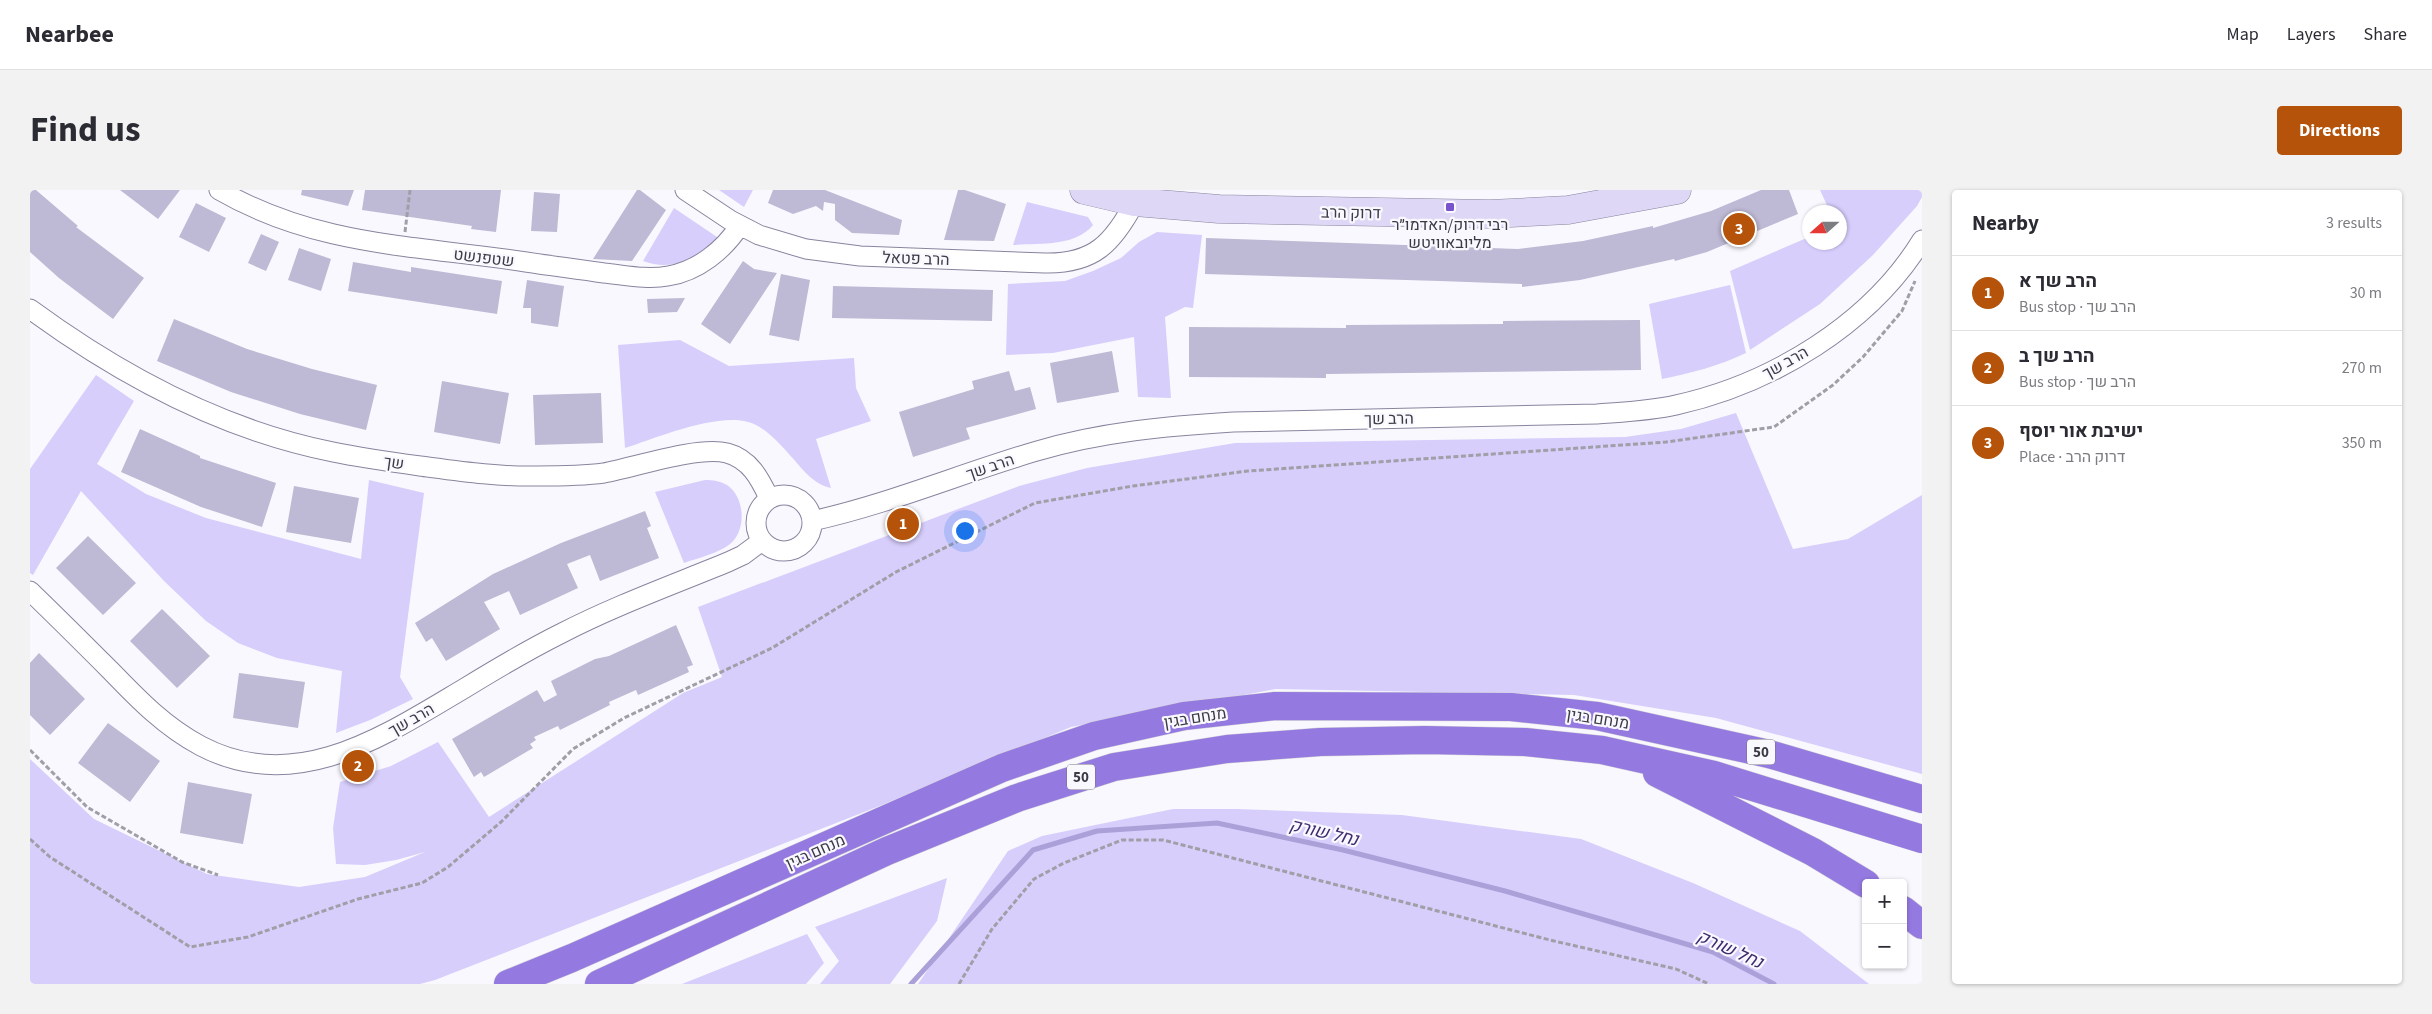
<!DOCTYPE html>
<meta charset="utf-8">
<style>
:root{--surface:#fff;--page:#f2f2f3;--text:#2b2b33;--muted:#7c7c81;--line:#e1e1e2;--accent:#b45309}
body{margin:0;font-family:"Source Sans 3",Heebo,sans-serif;background:var(--page);color:var(--text)}
.controls{position:absolute;right:15px;bottom:15px;display:grid;overflow:hidden;border-radius:5px;box-shadow:0 1px 4px #0004}
.controls button{width:45px;height:45px;display:grid;place-items:center;padding:0;border:0;border-bottom:1px solid var(--line);background:var(--surface);color:var(--text);font:25px sans-serif}
.compass{position:absolute;left:1772px;top:15px;width:45px;height:45px;border-radius:50%;background:var(--surface);box-shadow:0 1px 4px #0004;rotate:249deg}
.you{position:absolute;left:934px;top:340px;width:18px;height:18px;margin:-12px;border:4px solid #fff;border-radius:50%;background:#1a73e8;box-shadow:0 0 0 8px #1a73e833}
.badge{display:grid;place-items:center;width:32px;height:32px;border-radius:50%;background:var(--accent);color:#fff;font-size:16px;font-weight:700}
.pin{position:absolute;translate:-50% -50%;border:2px solid #fff;box-shadow:0 1px 5px #0006}
.list{margin:0;padding:0;list-style:none}
h2{display:flex;justify-content:space-between;align-items:center;height:65px;margin:0;padding:0 20px;font-size:21px}
h2 small{font-size:16px;font-weight:400;color:var(--muted)}
.list li{display:grid;grid-template-columns:32px 1fr auto;gap:15px;align-items:center;box-sizing:border-box;height:75px;padding:0 20px;border-top:1px solid var(--line)}
.list b{display:block;font-size:19px;white-space:nowrap}
.list p{margin:0;font-size:16px;white-space:nowrap;color:var(--muted)}
.list em{font-size:16px;font-style:normal;color:var(--muted)}
.map{position:relative;flex:none;width:1892px;height:794px;overflow:hidden;border-radius:5px}
header{display:flex;align-items:center;gap:30px;box-sizing:border-box;height:70px;padding:0 25px;background:var(--surface);border-bottom:1px solid var(--line)}
header strong{font-size:24px}
nav{display:flex;gap:28px;margin-inline-start:auto;font-size:18px}
.intro{display:flex;align-items:center;justify-content:space-between;box-sizing:border-box;height:120px;padding:0 30px}
h1{margin:0;font-size:35px}
.button{padding:12px 22px;border-radius:5px;background:var(--accent);color:#fff;font-size:18px;font-weight:700}
main{display:flex;gap:30px;padding:0 30px}
aside{flex:1;background:var(--surface);border-radius:5px;box-shadow:0 1px 4px #0004}
.map>svg:first-child{display:block}
.green{fill:#d7cefc}
.lines{fill:none;stroke-linecap:round;stroke-linejoin:round}
.stream{stroke:#aba0d8;stroke-width:5}
.building{fill:#beb9d4}
.street-casing{stroke:#89849e;stroke-width:21}
.secondary-casing{stroke:#89849e;stroke-width:29}
.highway-casing{stroke:#d4d4d6;stroke-width:29}
.path{stroke:#a09ea6;stroke-width:3;stroke-dasharray:5 2.5;stroke-linecap:butt}
.street{stroke:#fff;stroke-width:19}
.secondary{stroke:#dfd7f6;stroke-width:28}
.highway{stroke:#9479e0;stroke-width:28}
.poi-dot{fill:#7853cc;stroke:#f9f8fe;stroke-width:2}
.labels{text-anchor:middle;stroke-width:4.5;stroke-linejoin:round;paint-order:stroke}
.shield{fill:#f9f8fe;stroke:#75737c;stroke-width:1}
.shield-label{font-size:15px;font-weight:bold;fill:#3c3a45}
.street-label{font-size:16px;fill:#3c3a45;stroke:#f9f8fe}
.poi-label{font-size:16px;fill:#3c3a45;stroke:#f9f8fe}
.water-label{font-size:18px;font-style:italic;fill:#3f2b6e;stroke:#f9f8fe}
</style>
<header>
<strong>Nearbee</strong>
<nav><a>Map</a><a>Layers</a><a>Share</a></nav>
</header>
<div class="intro"><h1>Find us</h1><a class="button">Directions</a></div>
<main>
<div class="map">
<svg width="1892" height="794" viewBox="0 0 1892 794">
<rect width="100%" height="100%" fill="#f9f8fe"/>
<path class="green" d="M689,0H723L714,17Z
M1790,0H1892V7L1887,16L1843,65L1790,114L1720,160L1700,81L1779,47L1780,52H1810V22H1800Z
M997,12L1058,27L1063,35C1045,57 1009,53 983,55Z
M644,18L690,49C667,68 643,82 613,71Z
M1127,42L1172,45L1163,118L1155,117L1135,127L1141,208L1108,207L1104,147L1023,163L976,165L978,94L1035,91L1063,81L1091,68L1109,52Z
M1700,95L1716,163C1689,176 1661,183 1632,189L1619,114Z
M650,150L699,176L824,168L826,198L841,231L786,249L801,298C782,294 771,277 758,263C749,253 738,241 726,235C696,218 626,248 595,258L588,155Z
M66,185L104,211L67,274L116,304L176,328L331,369L339,290L394,303L370,487L383,509L340,530L306,543L312,481L247,468L208,453L176,431L134,391L51,301L3,385L0,383V279Z
M1706,223L1763,359L1818,349L1892,305V584L1686,528L1544,505L1246,499L1041,537L847,617L405,790L390,794H0V569L64,629L177,684L269,697L335,687L395,662L366,670L335,675L306,674L303,638L310,592L361,576L408,552L459,627L653,503L692,487L668,417L989,296L1057,278L1205,253L1595,247L1651,239Z
M675,290C683,290 690,291 697,295C715,307 717,340 700,354C689,363 668,368 654,373L625,302Z
M1143,619H1207L1372,625L1551,649L1663,693L1770,741L1839,794H888L978,661L1012,646Z
M917,688L907,731L860,794H790L809,771L785,737Z
M777,744L794,773L776,794H652Z"/>
<g class="lines">
<path class="stream" d="M881,794L1003,660L1067,641L1187,633L1313,660L1475,701L1605,739L1683,762L1744,794"/>
</g>
<path class="building" d="M0,0H6L48,36L46,37L114,88L83,129L29,88L0,62Z
M90,0H150L128,29Z
M272,0H324L318,16L271,5Z
M335,0H471L466,42L441,39L442,36L332,20Z
M607,0H610L636,20L602,71L563,69Z
M743,0H795L872,30L869,45L822,43L805,30V14L794,12L793,21L786,16L763,24L738,13Z
M928,0H935L976,14L964,51L914,50Z
M1731,0H1759L1768,24L1677,62L1645,71L1644,69L1550,90L1492,97V94L1410,91L1175,84L1176,48L1488,59L1553,51L1623,36V38L1681,21Z
M504,2L530,4L527,42L501,41Z
M166,13L196,28L179,62L149,47Z
M231,44L249,52L236,81L218,73Z
M269,58L301,69L291,101L258,90Z
M713,71L724,79L747,83L700,154L671,134Z
M323,72L381,82V77L472,91L467,124L318,101Z
M751,84L780,90L769,151L739,145Z
M497,90L534,96L528,137L501,133V118H493Z
M803,96L963,100L962,131L802,128Z
M655,108L647,122L618,123L617,109Z
M144,129L217,159L282,179L347,195L336,240L270,224L201,202L127,171Z
M1610,130L1611,180L1296,184V188L1159,187V137L1316,138V135L1473,134V131Z
M1082,161L1089,202L1027,213L1020,173Z
M979,181L985,201L1000,197L1006,219L936,238L940,249L883,267L869,222L944,199L942,191Z
M412,191L479,203L470,254L404,242Z
M571,203L573,253L505,255L503,205Z
M110,239L170,266V268L246,293L232,337L171,317L91,282Z
M264,296L329,308L321,353L256,342Z
M615,321L621,336L617,338L629,368L570,391L560,365L537,374L548,398L490,425L479,401L454,412L470,439L416,471L402,448L396,452L385,433L463,384L531,353Z
M58,346L106,393L73,425L26,378Z
M132,419L180,466L147,498L100,451Z
M646,435L663,475L657,477L659,482L608,505L606,500L579,512L580,515L530,540L528,536L504,547L506,550L500,554L503,558L454,587L451,582L444,587L422,549L507,500L514,512L527,505L521,491L565,469L579,466Z
M9,463L55,509L20,545L0,525V473Z
M209,483L275,492L268,538L203,528Z
M78,533L130,571L100,612L48,573Z
M158,592L222,604L213,654L150,643Z"/>
<g class="lines">
<defs>
<path id="street" d="M189,0C288,57 386,55 496,72C522,76 548,79 574,83C595,85 617,90 638,86C668,81 694,60 710,35
M655,0L700,30L729,45L776,59L830,66L1015,73C1064,74 1083,53 1105,12
M0,119C90,185 192,240 303,262C332,268 361,272 390,276C428,281 468,287 506,286C529,286 552,286 574,283C606,277 667,256 697,263C720,269 730,289 739,308
M726 333a28 28 0 1 1 56 0a28 28 0 1 1-56 0Z
M782,331C859,314 932,283 1007,261C1071,242 1137,236 1203,232L1567,224C1593,222 1620,221 1646,215C1741,194 1840,135 1892,50
M0,401C27,427 54,454 81,481C108,509 135,537 171,556C266,606 354,546 435,498C466,479 498,460 530,444C584,416 642,395 698,372L713,365L732,351"/>
<path id="secondary" d="M1054,0L1105,12L1189,19L1460,24L1538,20L1647,0"/>
<path id="highway" d="M1627,583L1783,662L1836,694
M1873,720L1892,735
M478,794L542,768L972,578L1064,546L1154,526L1245,516L1481,517L1567,526L1739,564L1892,609
M569,794L857,661L987,608L1084,577L1197,559L1290,552L1395,550L1495,552L1572,560L1684,585L1892,649"/>
</defs>
<use href="#street" class="street-casing"/>
<use href="#secondary" class="secondary-casing"/>
<use href="#highway" class="highway-casing"/>
<path class="path" d="M375,42L380,0
M0,560L57,617L152,672L188,685
M0,649L20,667L160,757L218,747L328,709L392,693L418,677L471,632L543,559L594,528L742,458L866,382L1005,313L1103,296L1218,281L1636,252L1744,237L1803,195L1833,167L1872,121L1885,91
M929,794L962,739L1004,689L1034,673L1092,650H1133L1524,751L1646,779L1679,794"/>
<use href="#street" class="street"/>
<use href="#secondary" class="secondary"/>
<use href="#highway" class="highway"/>
</g>
<rect class="poi-dot" x="1415" y="12" width="10" height="10" rx="2.5"/>
<g class="labels">
<g class="shield">
<rect x="1717" y="549.5" width="28" height="25" rx="4"/>
<rect x="1037" y="574.5" width="28" height="25" rx="4"/>
</g>
<g class="shield-label">
<text x="1731" y="567">50</text>
<text x="1051" y="592">50</text>
</g>
<g class="street-label">
<text transform="translate(1321 22) rotate(1)" y="6">דרוק הרב</text>
<text transform="translate(454 67) rotate(7)" y="6">שטפנשט</text>
<text transform="translate(886 68) rotate(2)" y="6">הרב פטאל</text>
<text transform="translate(1755 172) rotate(-29)" y="6">הרב שך</text>
<text transform="translate(1359 228) rotate(-1)" y="6">הרב שך</text>
<text transform="translate(364 272) rotate(8)" y="6">שך</text>
<text transform="translate(960 276) rotate(-19)" y="6">הרב שך</text>
<text transform="translate(1165 527) rotate(-9)" y="6">מנחם בגין</text>
<text transform="translate(1568 528) rotate(9)" y="6">מנחם בגין</text>
<text transform="translate(381 529) rotate(-30)" y="6">הרב שך</text>
<text transform="translate(785 661) rotate(-24)" y="6">מנחם בגין</text>
</g>
<g class="poi-label">
<text x="1420" y="40">רבי דרוק/האדמו״ר<tspan x="1420" dy="18">מליובאוויטש</tspan></text>
</g>
<g class="water-label">
<text transform="translate(1294 642) rotate(13)" y="6">נחל שורק</text>
<text transform="translate(1700 759) rotate(24)" y="6">נחל שורק</text>
</g>
</g>
</svg>
<div class="controls">
<button>+</button>
<button>−</button>
</div>
<svg class="compass" viewBox="-18 -18 36 36"><path d="M0-13l5 13h-10z" fill="#e53935"/><path d="M0 13l5-13h-10z" fill="#7c7c81"/></svg>
<div class="you"></div>
<div class="pin badge" style="left:873px;top:334px">1</div>
<div class="pin badge" style="left:328px;top:576px">2</div>
<div class="pin badge" style="left:1709px;top:39px">3</div>
</div>
<aside>
<h2>Nearby<small>3 results</small></h2>
<ul class="list">
<li><span class="badge">1</span><div><b>הרב שך א</b><p>Bus stop · הרב שך</p></div><em>30 m</em></li>
<li><span class="badge">2</span><div><b>הרב שך ב</b><p>Bus stop · הרב שך</p></div><em>270 m</em></li>
<li><span class="badge">3</span><div><b>ישיבת אור יוסף</b><p>Place · דרוק הרב</p></div><em>350 m</em></li>
</ul>
</aside>
</main>
